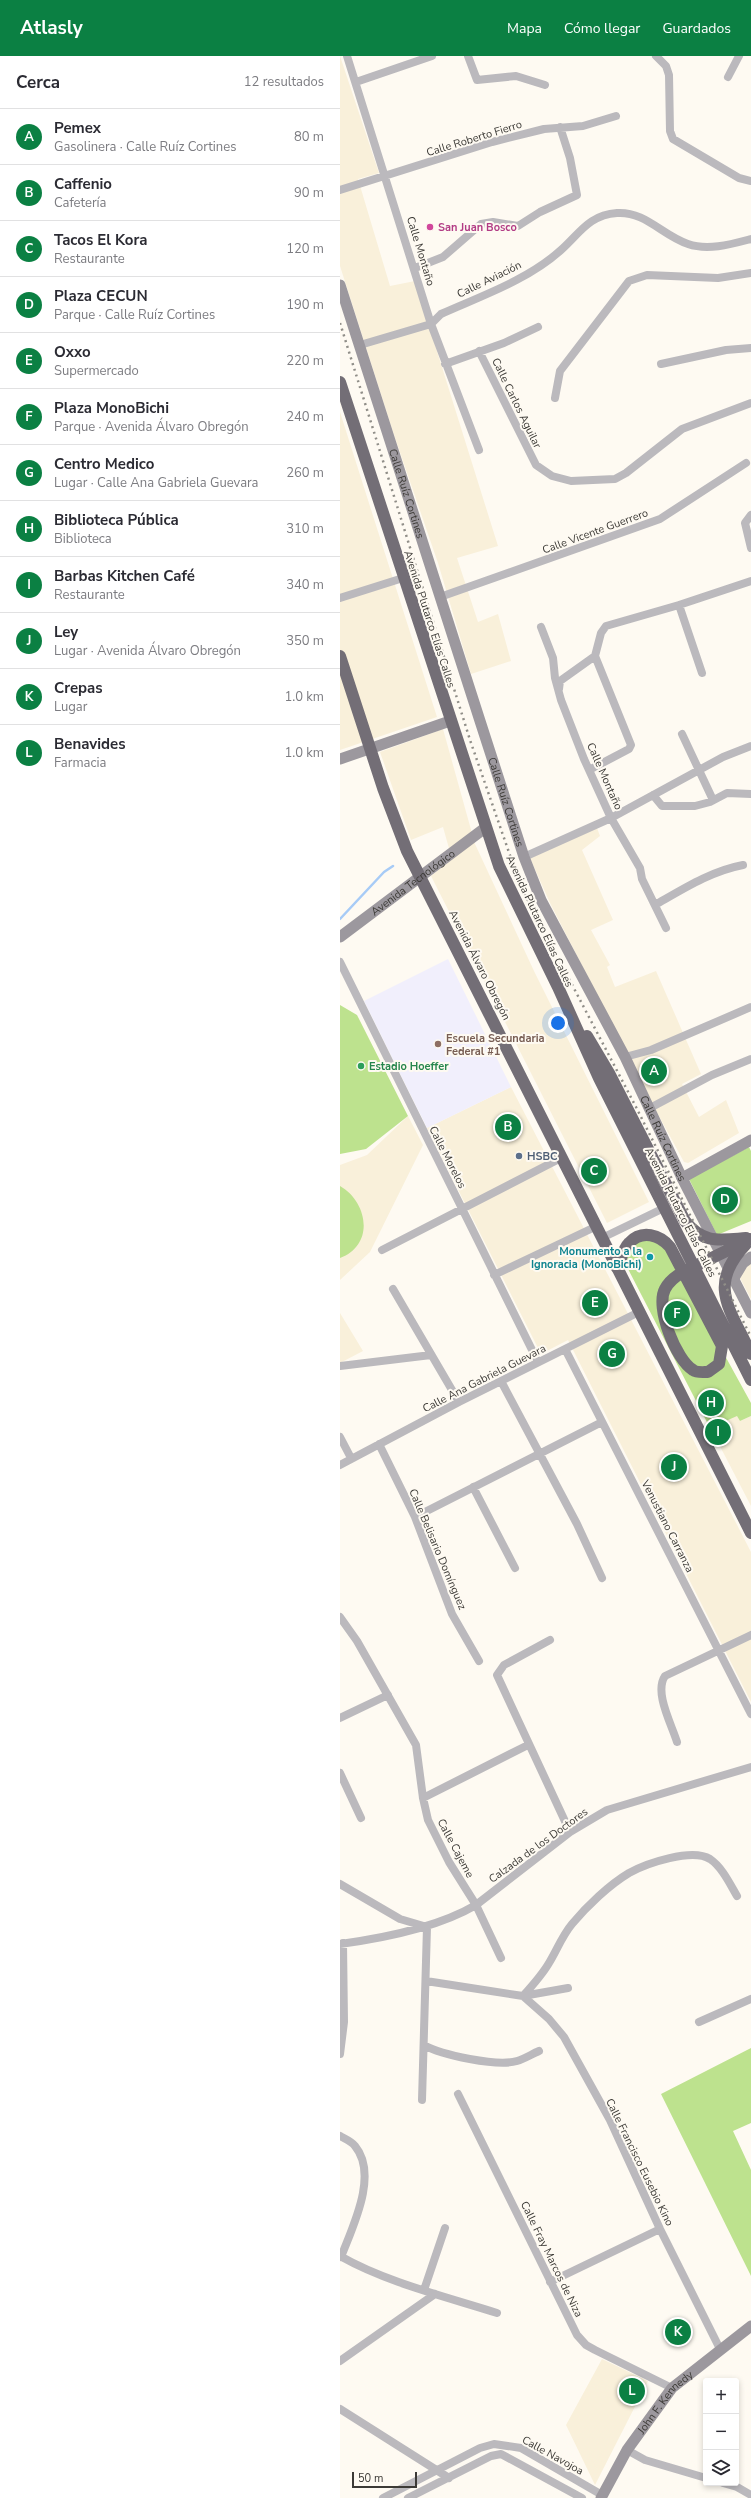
<!DOCTYPE html>
<html lang="es">
<meta charset="utf-8">
<style>
:root{--surface:#fff;--page:#f7f7f7;--text:#2b2b33;--muted:#7c7c81;--line:#e1e1e2;--accent:#0b8043}
body{margin:0;font-family:"Nunito Sans",sans-serif;background:var(--page);color:var(--text)}
.controls{position:absolute;right:12px;bottom:12px;display:grid;overflow:hidden;border-radius:4px;box-shadow:0 2px 6px #0003}
.controls button{width:36px;height:36px;display:grid;place-items:center;padding:0;border:0;border-bottom:1px solid var(--line);background:var(--surface);color:var(--text);font:20px sans-serif}
.scale{position:absolute;left:12px;bottom:10px;width:65px;box-sizing:border-box;padding-left:4px;border:2px solid #3c3a36;border-top:0;font-size:11px;line-height:14px;white-space:nowrap;color:#3c3a36;-webkit-text-stroke:3px #fefaf2;paint-order:stroke}
.you{position:absolute;left:218px;top:967px;width:14px;height:14px;margin:-10px;border:3px solid #fff;border-radius:50%;background:#1a73e8;box-shadow:0 0 0 6px #1a73e833}
.badge{display:grid;place-items:center;width:26px;height:26px;border-radius:50%;background:var(--accent);color:#fff;font-size:13px;font-weight:700}
.pin{position:absolute;translate:-50% -50%;border:2px solid #fff;box-shadow:0 1px 4px #0006}
.list{margin:0;padding:0;list-style:none}
h2{display:flex;justify-content:space-between;align-items:center;height:52px;margin:0;padding:0 16px;font-size:17px}
h2 small{font-size:13px;font-weight:400;color:var(--muted)}
.list li{display:grid;grid-template-columns:26px 1fr auto;gap:12px;align-items:center;box-sizing:border-box;height:56px;padding:0 16px;border-top:1px solid var(--line)}
.list b{display:block;font-size:15px;white-space:nowrap}
.list p{margin:0;font-size:13px;white-space:nowrap;color:var(--muted)}
.list em{font-size:13px;font-style:normal;color:var(--muted)}
.icon{flex:none;width:22px;height:22px;fill:none;stroke:currentColor;stroke-width:2;stroke-linecap:round;stroke-linejoin:round}
.map{position:relative;flex:none;width:411px;height:2442px;overflow:hidden}
header{display:flex;align-items:center;gap:24px;box-sizing:border-box;height:56px;padding:0 20px;background:var(--accent);color:#fff}
header strong{font-size:19px}
nav{display:flex;gap:22px;margin-inline-start:auto;font-size:14px}
main{display:flex}
aside{flex:1;background:var(--surface)}
.map>svg:first-child{display:block}
.commercial{fill:#f9f0da}
.education{fill:#f1effc}
.green{fill:#bde28e}
.lines{fill:none;stroke-linecap:round;stroke-linejoin:round}
.stream{stroke:#a7cbf6;stroke-width:2.5}
.street{stroke:#bbb9bd;stroke-width:8}
.secondary{stroke:#9c989e;stroke-width:11}
.highway{stroke:#736e76;stroke-width:12}
.rail{stroke:#908e88;stroke-width:2.5;stroke-dasharray:2 4;stroke-linecap:butt}
.hotel-dot{fill:#d1479c;stroke:#fefaf2;stroke-width:1.5}
.education-dot{fill:#8d6e63;stroke:#fefaf2;stroke-width:1.5}
.leisure-dot{fill:#2e9e5b;stroke:#fefaf2;stroke-width:1.5}
.service-dot{fill:#5c6f8a;stroke:#fefaf2;stroke-width:1.5}
.culture-dot{fill:#0f9aa8;stroke:#fefaf2;stroke-width:1.5}
.labels{text-anchor:middle;stroke-width:4;stroke-linejoin:round;paint-order:stroke}
.street-label{font-size:11px;fill:#3c3a36;stroke:#fefaf2}
.hotel-label{font-size:11px;font-weight:bold;fill:#b23c85;stroke:#fefaf2;text-anchor:start}
.education-label{font-size:11px;font-weight:bold;fill:#785e54;stroke:#fefaf2;text-anchor:start}
.leisure-label{font-size:11px;font-weight:bold;fill:#27864d;stroke:#fefaf2;text-anchor:start}
.service-label{font-size:11px;font-weight:bold;fill:#4e5e75;stroke:#fefaf2;text-anchor:start}
.culture-label{font-size:11px;font-weight:bold;fill:#0d838f;stroke:#fefaf2;text-anchor:end}
</style>
<header>
<strong>Atlasly</strong>
<nav><a>Mapa</a><a>Cómo llegar</a><a>Guardados</a></nav>
</header>
<main>
<aside>
<h2>Cerca<small>12 resultados</small></h2>
<ul class="list">
<li><span class="badge">A</span><div><b>Pemex</b><p>Gasolinera · Calle Ruíz Cortines</p></div><em>80 m</em></li>
<li><span class="badge">B</span><div><b>Caffenio</b><p>Cafetería</p></div><em>90 m</em></li>
<li><span class="badge">C</span><div><b>Tacos El Kora</b><p>Restaurante</p></div><em>120 m</em></li>
<li><span class="badge">D</span><div><b>Plaza CECUN</b><p>Parque · Calle Ruíz Cortines</p></div><em>190 m</em></li>
<li><span class="badge">E</span><div><b>Oxxo</b><p>Supermercado</p></div><em>220 m</em></li>
<li><span class="badge">F</span><div><b>Plaza MonoBichi</b><p>Parque · Avenida Álvaro Obregón</p></div><em>240 m</em></li>
<li><span class="badge">G</span><div><b>Centro Medico</b><p>Lugar · Calle Ana Gabriela Guevara</p></div><em>260 m</em></li>
<li><span class="badge">H</span><div><b>Biblioteca Pública</b><p>Biblioteca</p></div><em>310 m</em></li>
<li><span class="badge">I</span><div><b>Barbas Kitchen Café</b><p>Restaurante</p></div><em>340 m</em></li>
<li><span class="badge">J</span><div><b>Ley</b><p>Lugar · Avenida Álvaro Obregón</p></div><em>350 m</em></li>
<li><span class="badge">K</span><div><b>Crepas</b><p>Lugar</p></div><em>1.0 km</em></li>
<li><span class="badge">L</span><div><b>Benavides</b><p>Farmacia</p></div><em>1.0 km</em></li>
</ul>
</aside>
<div class="map">
<svg width="411" height="2442" viewBox="0 0 411 2442">
<rect width="100%" height="100%" fill="#fefaf2"/>
<path class="commercial" d="M0,0L39,117L18,123L50,230L75,225L158,490L117,502L138,566L158,558L171,605L131,618L98,507L53,376L0,210Z
M0,356L97,661L0,694Z
M103,673L135,788L194,915L309,1146L267,1167L91,820L112,803L103,771L71,784L40,696Z
M257,772L260,780L242,794L273,864L251,874L270,909L267,911L275,931L316,915L361,1018L342,1028L359,1061L386,1044L399,1077L348,1107L344,1106L320,1062L210,847L190,802Z
M171,1031L411,1496V1646L228,1284L201,1298L87,1072Z
M68,1060L83,1089L30,1196L0,1224V1109L27,1099Z
M411,1206V1243L399,1220Z
M0,1257L23,1295L0,1307Z
M397,1359L400,1365L411,1360V1450L371,1373Z
M262,2303L308,2325L255,2429L226,2369Z"/>
<path class="education" d="M108,903L171,1031L87,1072L24,945Z"/>
<path class="green" d="M0,949L17,959L68,1060L26,1093L0,1098Z
M409,1091L411,1095V1165L377,1179L349,1123Z
M0,1130C28,1146 35,1189 0,1202Z
M302,1182L323,1187L411,1347V1360L400,1365L397,1360L370,1372L286,1209C288,1196 291,1189 302,1182Z
M411,1992V2067L393,2075L411,2114V2220L321,2038Z"/>
<g class="lines">
<path class="stream" d="M0,863L44,816L53,810"/>
<path class="street" d="M7,0L91,268L139,394
M128,0L137,24L176,20L205,29
M316,0L326,10L329,19L330,75L333,83L399,122L411,125
M388,21L399,0
M16,26L92,0
M0,134L152,86L204,73L243,70L276,60
M75,212L103,201L141,168L153,166L178,170L200,156L237,139L230,102L220,71
M20,289L91,268L101,258C141,240 188,224 221,194C240,177 249,159 277,157C305,155 323,180 348,188C368,195 392,188 411,183
M139,295L196,409L212,420L231,425L275,423L286,417L342,373L411,347
M105,308L164,287L198,271
M321,308L386,294L411,292
M215,342L220,315L289,225L307,219L378,222L411,217
M411,459L405,467L411,492
M100,541L320,463L406,407
M0,542L63,522
M339,549L362,617
M201,571L213,602L215,622L221,644L244,703L271,762L300,812L302,823L326,872
M219,633L220,625L255,600L261,577L266,570L339,549L411,525
M342,678L373,744
M249,714L289,693L291,689L255,600
M313,739L322,750H355L370,746L387,737L411,738
M184,801L271,762L383,701L411,690
M315,849C343,833 371,815 403,809
M0,906L198,1306
M285,1001L311,994L411,951
M310,1052L372,1019L411,1003
M264,1181L324,1152
M42,1194L223,1101
M154,1219L257,1170
M53,1233L119,1346
M225,1293L411,1658
M0,1310L91,1299
M161,1325L237,1468L262,1522
M0,1381L11,1402
M39,1388L75,1461L112,1558L139,1605
M0,1409L119,1346L299,1256
M133,1431L175,1512
M75,1461L262,1366
M0,1561L17,1585L76,1689L83,1742L88,1764L109,1806L136,1849L161,1902
M210,1584L164,1609L157,1619L230,1776
M0,1662L48,1639
M337,1686C331,1667 314,1636 325,1620L411,1579
M0,1717L21,1762
M83,1742L188,1689
M0,1828L60,1863L87,1871L82,2044
M0,1888C44,1882 97,1872 136,1849L230,1776L267,1754L411,1711
M86,1925L183,1940L228,1932
M183,1940L209,1963L224,1981L270,2064L320,2173L380,2293
M183,1940C192,1930 202,1919 209,1907C217,1894 222,1880 232,1868C247,1850 269,1829 289,1817C307,1807 352,1792 370,1803C382,1811 390,1828 397,1840
M359,1966L411,1943
M84,1989C101,1999 158,2011 177,2005C184,2003 192,1998 199,1995
M0,1998L4,1966L3,1887
M118,2038L237,2279L246,2289L255,2294L332,2332
M0,2080C5,2083 11,2085 15,2090C39,2119 12,2172 1,2201
M0,2200C45,2226 107,2241 157,2257
M210,2226L320,2173
M84,2234L105,2172
M0,2305L95,2238
M0,2353L109,2422
M287,2394L305,2404L366,2422
M383,2427L397,2431L411,2439
M43,2442L140,2392L154,2388L181,2392L262,2439
M68,2442L151,2400L161,2398L242,2442"/>
<g class="secondary">
<path id="s1" d="M0,229L141,668L184,801L201,844L285,1001L342,1122L411,1257"/>
<path d="M0,703L110,665"/>
<path id="s2" d="M0,881L145,772"/>
<path d="M342,1122L411,1084"/>
<path d="M394,1222L403,1207L411,1201"/>
<path id="s3" d="M261,2442L287,2394L332,2332L411,2270"/>
</g>
<path class="highway" d="M0,326L159,810L218,931L259,1022L411,1324
M0,600L43,732L67,795L411,1477
M247,980L269,1017L345,1165C363,1188 379,1184 406,1182
M406,1188C366,1230 391,1254 411,1298
M277,1212C281,1204 283,1193 289,1187C302,1173 320,1179 330,1191L382,1290L379,1308L368,1316C363,1316 357,1317 353,1314C336,1304 315,1251 325,1233C329,1225 336,1220 343,1216L411,1183"/>
<path class="rail" d="M0,267L130,684L181,831L296,1051L411,1281"/>
</g>
<circle class="hotel-dot" cx="90" cy="171" r="4"/>
<circle class="education-dot" cx="98" cy="988" r="4"/>
<circle class="leisure-dot" cx="21" cy="1010" r="4"/>
<circle class="service-dot" cx="179" cy="1100" r="4"/>
<circle class="culture-dot" cx="310" cy="1201" r="4"/>
<g class="labels">
<g class="street-label">
<text transform="translate(134 82) rotate(-17)" y="4">Calle Roberto Fierro</text>
<text transform="translate(81 195) rotate(73)" y="4">Calle Montaño</text>
<text transform="translate(149 223) rotate(-26)" y="4">Calle Aviación</text>
<text transform="translate(177 347) rotate(64)" y="4">Calle Carlos Aguilar</text>
<text dy="4" stroke="none"><textPath href="#s1" startOffset="219">Calle Ruíz Cortines</textPath></text>
<text transform="translate(255 475) rotate(-20)" y="4">Calle Vicente Guerrero</text>
<text transform="translate(90 563) rotate(72)" y="4">Avenida Plutarco Elías Calles</text>
<text transform="translate(265 720) rotate(66)" y="4">Calle Montaño</text>
<text dy="4" stroke="none"><textPath href="#s1" startOffset="543">Calle Ruíz Cortines</textPath></text>
<text dy="4" stroke="none"><textPath href="#s2" startOffset="91">Avenida Tecnológico</textPath></text>
<text transform="translate(200 865) rotate(65)" y="4">Avenida Plutarco Elías Calles</text>
<text transform="translate(140 909) rotate(63)" y="4">Avenida Álvaro Obregón</text>
<text dy="4" stroke="none"><textPath href="#s1" startOffset="915">Calle Ruíz Cortines</textPath></text>
<text transform="translate(108 1101) rotate(63)" y="4">Calle Morelos</text>
<text transform="translate(341 1156) rotate(63)" y="4">Avenida Plutarco Elías Calles</text>
<text transform="translate(144 1322) rotate(-27)" y="4">Calle Ana Gabriela Guevara</text>
<text transform="translate(328 1470) rotate(63)" y="4">Venustiano Carranza</text>
<text transform="translate(98 1493) rotate(67)" y="4">Calle Belisario Domínguez</text>
<text transform="translate(198 1789) rotate(-36)" y="4">Calzada de los Doctores</text>
<text transform="translate(116 1792) rotate(62)" y="4">Calle Cajeme</text>
<text transform="translate(300 2106) rotate(64)" y="4">Calle Francisco Eusebio Kino</text>
<text transform="translate(212 2203) rotate(64)" y="4">Calle Fray Marcos de Niza</text>
<text dy="4" stroke="none"><textPath href="#s3" startOffset="116">John F. Kennedy</textPath></text>
<text transform="translate(213 2399) rotate(29)" y="4">Calle Navojoa</text>
</g>
<g class="hotel-label">
<text x="98" y="175">San Juan Bosco</text>
</g>
<g class="education-label">
<text x="106" y="986">Escuela Secundaria<tspan x="106" dy="13">Federal #1</tspan></text>
</g>
<g class="leisure-label">
<text x="29" y="1014">Estadio Hoeffer</text>
</g>
<g class="service-label">
<text x="187" y="1104">HSBC</text>
</g>
<g class="culture-label">
<text x="302" y="1199">Monumento a la<tspan x="302" dy="13">Ignoracia (MonoBichi)</tspan></text>
</g>
</g>
</svg>
<div class="controls">
<button>+</button>
<button>−</button>
<button><svg class="icon" aria-label="layers" viewBox="0 0 24 24"><path d="M12 4l9 5-9 5-9-5zM3 14l9 5 9-5"/></svg></button>
</div>
<div class="scale">50 m</div>
<div class="you"></div>
<div class="pin badge" style="left:314px;top:1015px">A</div>
<div class="pin badge" style="left:168px;top:1071px">B</div>
<div class="pin badge" style="left:254px;top:1115px">C</div>
<div class="pin badge" style="left:385px;top:1144px">D</div>
<div class="pin badge" style="left:255px;top:1247px">E</div>
<div class="pin badge" style="left:337px;top:1258px">F</div>
<div class="pin badge" style="left:272px;top:1298px">G</div>
<div class="pin badge" style="left:371px;top:1347px">H</div>
<div class="pin badge" style="left:378px;top:1376px">I</div>
<div class="pin badge" style="left:334px;top:1411px">J</div>
<div class="pin badge" style="left:338px;top:2276px">K</div>
<div class="pin badge" style="left:292px;top:2335px">L</div>
</div>
</main>
